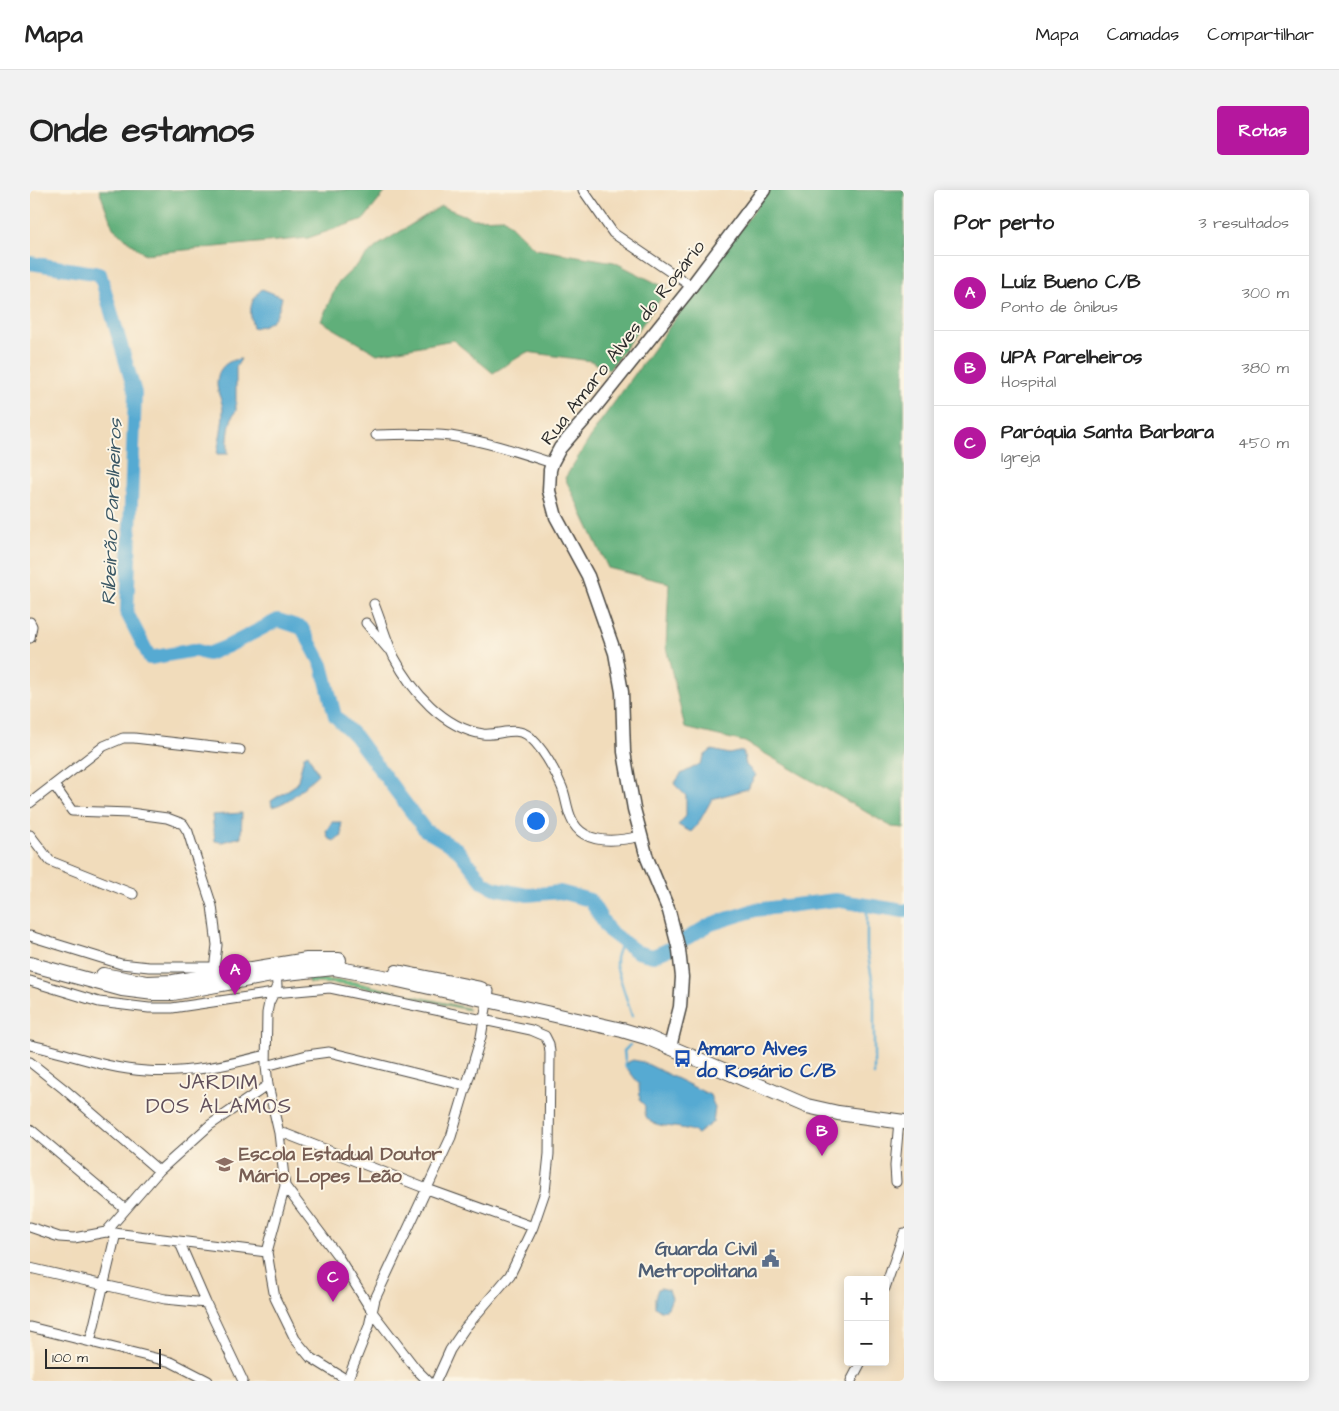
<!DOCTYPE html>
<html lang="pt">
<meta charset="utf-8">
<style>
:root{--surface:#fff;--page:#f2f2f2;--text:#222;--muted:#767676;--line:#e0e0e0;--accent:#b5179e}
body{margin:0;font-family:"Architects Daughter",sans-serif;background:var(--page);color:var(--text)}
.controls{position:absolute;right:15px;bottom:15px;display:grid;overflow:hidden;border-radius:5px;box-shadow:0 2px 12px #0003}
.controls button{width:45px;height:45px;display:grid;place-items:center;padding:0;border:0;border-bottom:1px solid var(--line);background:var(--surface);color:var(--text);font:25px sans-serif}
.scale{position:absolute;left:15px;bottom:12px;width:116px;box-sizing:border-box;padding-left:5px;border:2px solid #2b2b2b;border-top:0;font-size:14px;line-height:18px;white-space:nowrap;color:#2b2b2b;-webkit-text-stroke:4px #fcf5e5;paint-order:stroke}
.you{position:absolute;left:505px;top:630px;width:18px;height:18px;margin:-12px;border:4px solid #fff;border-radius:50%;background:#1a73e8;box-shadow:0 0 0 8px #1a73e833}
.badge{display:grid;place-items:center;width:32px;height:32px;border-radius:50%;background:var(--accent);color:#fff;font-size:16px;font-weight:700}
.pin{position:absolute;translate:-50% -41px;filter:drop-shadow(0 1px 2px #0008)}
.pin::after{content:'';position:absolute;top:26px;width:18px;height:15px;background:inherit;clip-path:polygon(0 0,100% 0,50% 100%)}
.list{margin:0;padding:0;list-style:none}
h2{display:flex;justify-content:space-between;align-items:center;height:65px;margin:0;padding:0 20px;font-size:21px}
h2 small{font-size:16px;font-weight:400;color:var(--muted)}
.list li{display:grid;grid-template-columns:32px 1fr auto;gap:15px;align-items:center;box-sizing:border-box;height:75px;padding:0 20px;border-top:1px solid var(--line)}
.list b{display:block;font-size:19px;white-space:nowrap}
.list p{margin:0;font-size:16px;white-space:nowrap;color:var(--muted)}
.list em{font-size:16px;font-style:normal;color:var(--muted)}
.map{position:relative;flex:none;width:874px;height:1191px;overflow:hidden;border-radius:5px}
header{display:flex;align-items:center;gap:30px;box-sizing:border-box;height:70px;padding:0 25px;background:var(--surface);border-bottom:1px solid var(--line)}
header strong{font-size:24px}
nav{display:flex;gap:28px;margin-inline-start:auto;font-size:18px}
.intro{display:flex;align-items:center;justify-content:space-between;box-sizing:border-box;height:120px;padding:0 30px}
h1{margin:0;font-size:35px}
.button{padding:12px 22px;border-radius:5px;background:var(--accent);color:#fff;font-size:18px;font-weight:700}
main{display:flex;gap:30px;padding:0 30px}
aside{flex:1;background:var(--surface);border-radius:5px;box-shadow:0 2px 12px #0003}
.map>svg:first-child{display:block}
.green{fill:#75cb8f;stroke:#507b5d}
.forest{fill:#60af7a;stroke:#466d52}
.water{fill:#56aad2;stroke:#406a7e}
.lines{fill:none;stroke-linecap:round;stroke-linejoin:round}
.stream{stroke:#56aad2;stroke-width:2.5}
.river{stroke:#56aad2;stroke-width:14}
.street-casing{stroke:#494641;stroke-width:11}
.secondary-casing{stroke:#494641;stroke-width:15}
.primary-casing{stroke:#494641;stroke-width:16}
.street{stroke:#fff;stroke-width:9}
.secondary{stroke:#fff;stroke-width:12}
.primary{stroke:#fff;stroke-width:14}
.labels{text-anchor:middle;stroke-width:4;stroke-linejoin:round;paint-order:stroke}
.street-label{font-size:19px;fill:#2b2b2b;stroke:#fcf5e5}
.transit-label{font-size:19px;font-weight:bold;fill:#164399;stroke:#fcf5e5;text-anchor:start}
.education-label{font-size:19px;font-weight:bold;fill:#785e54;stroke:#fcf5e5;text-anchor:start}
.service-label{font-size:19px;font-weight:bold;fill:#4e5e75;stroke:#fcf5e5;text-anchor:end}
.water-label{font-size:20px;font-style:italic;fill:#3a5765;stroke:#fcf5e5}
.quarter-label{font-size:21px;letter-spacing:1px;fill:#61505b;stroke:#fcf5e5}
</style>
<header>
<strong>Mapa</strong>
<nav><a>Mapa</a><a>Camadas</a><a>Compartilhar</a></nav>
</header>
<div class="intro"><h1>Onde estamos</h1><a class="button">Rotas</a></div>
<main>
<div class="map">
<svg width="874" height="1191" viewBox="0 0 874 1191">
<rect width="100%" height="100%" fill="#fcf5e5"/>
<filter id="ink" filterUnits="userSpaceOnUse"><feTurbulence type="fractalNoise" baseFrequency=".02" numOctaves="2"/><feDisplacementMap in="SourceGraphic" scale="10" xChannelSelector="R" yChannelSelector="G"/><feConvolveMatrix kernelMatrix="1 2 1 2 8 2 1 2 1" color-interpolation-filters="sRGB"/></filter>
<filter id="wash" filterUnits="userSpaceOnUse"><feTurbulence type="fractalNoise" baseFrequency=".0096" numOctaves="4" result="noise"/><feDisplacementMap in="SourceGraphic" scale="20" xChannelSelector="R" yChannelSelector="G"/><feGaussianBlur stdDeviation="1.12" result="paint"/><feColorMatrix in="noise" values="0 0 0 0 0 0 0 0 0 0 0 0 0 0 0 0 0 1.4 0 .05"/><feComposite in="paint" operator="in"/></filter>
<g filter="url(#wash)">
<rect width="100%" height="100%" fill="#f1dcbb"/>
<path class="green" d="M277,788L324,792L437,818L439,820C386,809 333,792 279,793Z"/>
<path class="forest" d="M69,0H357L334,29L278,48L114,64L83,38Z
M739,0H874V638L862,637L715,552L655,538L636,457L639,393L578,378L535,288L570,232Z
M411,16L444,29L474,28L505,59L584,72L638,99L579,180L561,171L497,162L463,183L423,150L347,164L291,131L307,94L347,56Z"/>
<path class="water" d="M232,99L252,107C248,127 244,134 223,138C219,121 219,111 232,99Z
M211,169L206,177V221C199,227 197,254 198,264H187C189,250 193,235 193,221C193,212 187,203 187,194C187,179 196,170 211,169Z
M682,560L699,564L713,561L716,575L726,585L717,599L682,609L668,634L661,642L648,635L656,626V606L644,594L651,584L670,574L675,565Z
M278,564L288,584C273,597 262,612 242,617L241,611L267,594L274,566Z
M212,623L211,647L192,652L185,651L182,625Z
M302,632H311L312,646L304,651L298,648L296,641Z
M603,870L613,872L680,905L685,918L683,932L667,944C650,931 611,944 615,916L610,911L609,894L596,877L598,872Z
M631,1098L639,1100L642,1108L638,1118C633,1121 629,1121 625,1117V1108L628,1099Z"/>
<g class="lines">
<path class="stream" d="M837,714V760L844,801V885
M591,752L586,768V776L602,826
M596,877L594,861L600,855"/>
<path class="river" d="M0,73L70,84L105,203L97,423L120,468L164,460L178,464L198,456L248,430L272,438L292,475L305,526L325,546L395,640L427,659L454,693L464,698L497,705L530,702L560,710L579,741L607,762L623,766L635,761L681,734L725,720L805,710L874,721"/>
</g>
</g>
<g filter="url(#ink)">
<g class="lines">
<defs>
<path id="street" d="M553,0L583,43L661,96
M346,245C371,244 395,243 420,246C455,251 488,262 522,273
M344,414C351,431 356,450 364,467C382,501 413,538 453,544C469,546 486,535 500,547C513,559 524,579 531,595C536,605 536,617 541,628C552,656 586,652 611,646
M0,432L2,436L0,448
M336,433L358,459
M24,595L42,621L100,623L137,628L153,634L158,642L163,658L182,716L187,755L183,788
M0,613L74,556L93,548H104L210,560
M0,645L20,671L103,704
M0,746L91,774L119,777H185
M246,781L247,796L239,813L237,823L236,876L238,895L249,943L255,996L237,1062L240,1080L245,1108L265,1149L280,1167L317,1190
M0,791L69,812L119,818H142L244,803L300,798L501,840L515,846L519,854L520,862L519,964L515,1002L503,1037L480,1085L435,1138L420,1160L406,1191
M0,855C38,863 76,879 116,881C156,884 198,875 236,865
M0,872L34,899L129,981
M236,876L277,865L299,862L437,896
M0,939L95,1019
M249,943L256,944L397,999L503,1037
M866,992L865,976L869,931
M255,996L307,1065L343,1123L386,1179L398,1191
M0,1037L29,1047L44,1048L76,1042L237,1062
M76,1042L129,981L180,935L238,895
M149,1051L176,1113L213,1191
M0,1078L135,1109L176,1113
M855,1098L874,1043
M0,1137L141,1172L178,1191
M60,1152L86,1043
M317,1191L339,1136L345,1109L421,947L451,847L459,801
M821,1191L831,1172"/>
<path id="secondary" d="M640,857L650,817L652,787L649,760L639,721L617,668L604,619L594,562L592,502L585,463L558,386L526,327L519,301L520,280L522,273L530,258L562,221L658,101L734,0"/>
<path id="primary" d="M0,774L92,799L124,803H143L247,784L304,778L364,789L592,840L616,847L777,916L808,923L874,932
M367,782L451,799
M73,785L117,793L143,792L277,770H309"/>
</defs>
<use href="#street" class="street-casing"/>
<use href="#secondary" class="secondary-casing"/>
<use href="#primary" class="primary-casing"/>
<use href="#street" class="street"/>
<use href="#secondary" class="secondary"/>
<use href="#primary" class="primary"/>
</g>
</g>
<defs>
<symbol id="bus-bare" viewBox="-9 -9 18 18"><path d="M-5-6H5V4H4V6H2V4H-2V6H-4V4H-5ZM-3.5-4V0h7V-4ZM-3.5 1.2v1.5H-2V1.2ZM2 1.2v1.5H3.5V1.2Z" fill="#1a4fb4" stroke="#fcf5e5" stroke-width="2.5" paint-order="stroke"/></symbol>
<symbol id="school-bare" viewBox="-9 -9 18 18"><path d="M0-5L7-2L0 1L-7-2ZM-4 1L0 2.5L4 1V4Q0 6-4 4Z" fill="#8d6e63" stroke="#fcf5e5" stroke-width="2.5" paint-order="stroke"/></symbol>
<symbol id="civic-bare" viewBox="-9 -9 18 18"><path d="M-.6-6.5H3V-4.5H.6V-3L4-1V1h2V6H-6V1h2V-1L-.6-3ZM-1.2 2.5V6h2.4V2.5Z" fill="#5c6f8a" stroke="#fcf5e5" stroke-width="2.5" paint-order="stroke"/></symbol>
</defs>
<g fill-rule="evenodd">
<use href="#bus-bare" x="640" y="856" width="25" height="25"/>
<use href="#school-bare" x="182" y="962" width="25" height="25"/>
<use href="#civic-bare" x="728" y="1056" width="25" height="25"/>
</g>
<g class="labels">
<g class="street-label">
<text transform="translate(592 152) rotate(-52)" y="7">Rua Amaro Alves do Rosário</text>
</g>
<g class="transit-label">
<text x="667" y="865">Amaro Alves<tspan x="667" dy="22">do Rosário C/B</tspan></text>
</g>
<g class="education-label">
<text x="209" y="970">Escola Estadual Doutor<tspan x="209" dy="22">Mário Lopes Leão</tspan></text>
</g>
<g class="service-label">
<text x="727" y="1065">Guarda Civil<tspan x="727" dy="22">Metropolitana</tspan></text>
</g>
<g class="water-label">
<text transform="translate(81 322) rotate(-88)" y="7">Ribeirão Parelheiros</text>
</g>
<g class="quarter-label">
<text x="189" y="899">JARDIM<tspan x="189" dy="24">DOS ÁLAMOS</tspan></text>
</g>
</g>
</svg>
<div class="controls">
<button>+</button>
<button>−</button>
</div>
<div class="scale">100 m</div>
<div class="you"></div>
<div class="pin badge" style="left:205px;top:805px">A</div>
<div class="pin badge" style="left:792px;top:966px">B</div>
<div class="pin badge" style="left:303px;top:1112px">C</div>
</div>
<aside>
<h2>Por perto<small>3 resultados</small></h2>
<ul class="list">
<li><span class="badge">A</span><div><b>Luíz Bueno C/B</b><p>Ponto de ônibus</p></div><em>300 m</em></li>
<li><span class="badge">B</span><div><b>UPA Parelheiros</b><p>Hospital</p></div><em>380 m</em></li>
<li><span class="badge">C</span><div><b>Paróquia Santa Barbara</b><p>Igreja</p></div><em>450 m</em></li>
</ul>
</aside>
</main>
